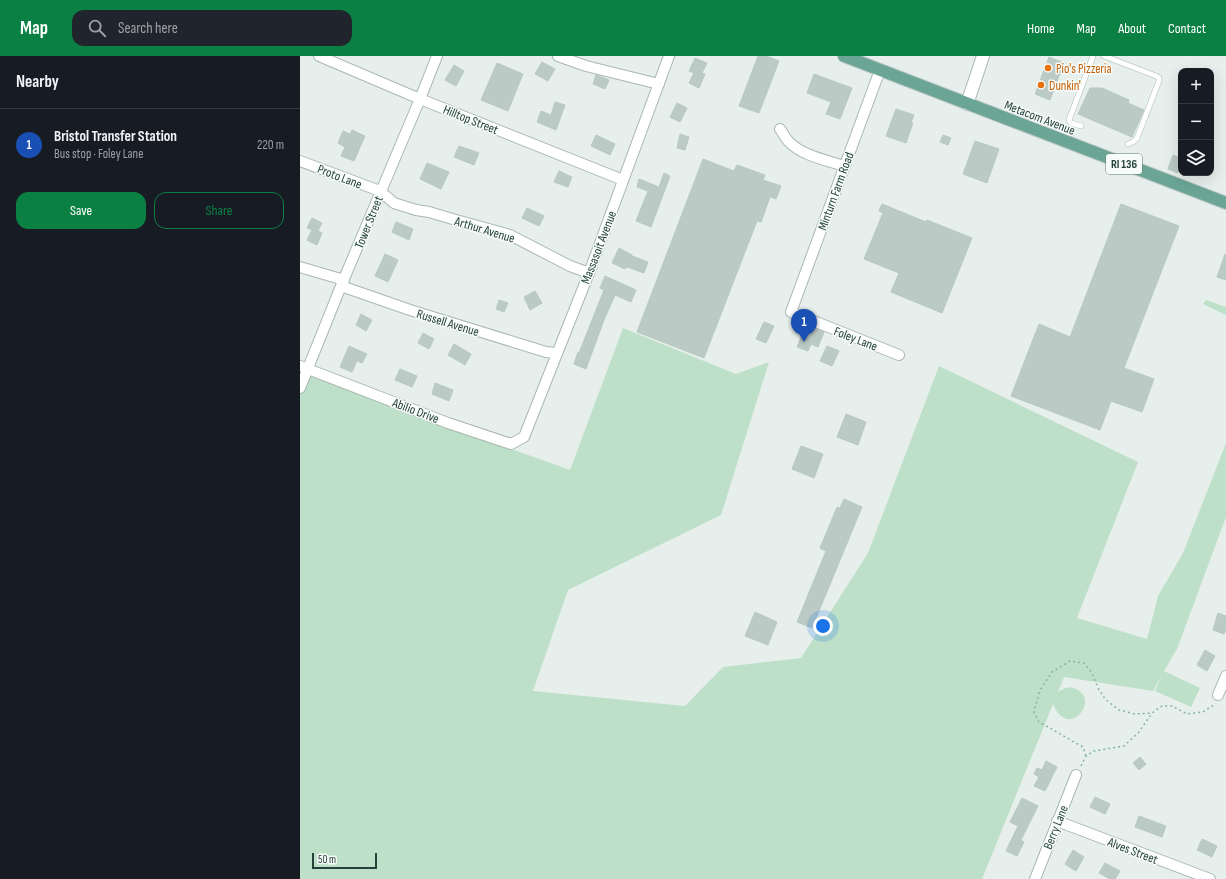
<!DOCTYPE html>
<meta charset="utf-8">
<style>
:root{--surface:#171b24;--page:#20242c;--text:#f1f3f6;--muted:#9ea1a6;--line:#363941;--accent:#0b8043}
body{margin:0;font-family:"Sofia Sans Condensed",sans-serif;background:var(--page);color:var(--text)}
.controls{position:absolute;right:12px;top:12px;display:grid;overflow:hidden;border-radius:8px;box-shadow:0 4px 16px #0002}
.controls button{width:36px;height:36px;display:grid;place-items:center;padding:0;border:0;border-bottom:1px solid var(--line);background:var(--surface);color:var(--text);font:20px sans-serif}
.scale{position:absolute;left:12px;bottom:10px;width:65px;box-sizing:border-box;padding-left:4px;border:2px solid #24423a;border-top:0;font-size:11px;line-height:14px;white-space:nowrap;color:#24423a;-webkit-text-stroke:3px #f7fbf9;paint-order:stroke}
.you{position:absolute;left:523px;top:570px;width:14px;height:14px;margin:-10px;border:3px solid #fff;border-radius:50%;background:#1a73e8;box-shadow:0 0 0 6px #1a73e833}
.badge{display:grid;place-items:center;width:26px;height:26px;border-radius:50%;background:var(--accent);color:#fff;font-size:13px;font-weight:700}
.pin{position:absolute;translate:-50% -33px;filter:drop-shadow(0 1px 2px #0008)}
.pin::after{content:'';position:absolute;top:21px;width:14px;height:12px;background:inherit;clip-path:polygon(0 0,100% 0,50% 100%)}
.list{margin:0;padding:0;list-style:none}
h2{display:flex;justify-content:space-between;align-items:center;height:52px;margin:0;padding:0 16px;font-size:17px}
h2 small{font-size:13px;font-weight:400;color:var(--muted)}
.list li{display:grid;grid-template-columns:26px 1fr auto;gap:12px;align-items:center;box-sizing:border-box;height:72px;padding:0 16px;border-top:1px solid var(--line)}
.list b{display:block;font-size:15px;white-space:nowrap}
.list p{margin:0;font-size:13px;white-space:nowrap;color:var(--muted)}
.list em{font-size:13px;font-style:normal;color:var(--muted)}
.actions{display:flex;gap:8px;padding:12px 16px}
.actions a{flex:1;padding:9px 0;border:1px solid var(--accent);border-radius:12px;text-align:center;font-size:14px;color:var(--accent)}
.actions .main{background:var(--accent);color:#fff}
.icon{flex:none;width:22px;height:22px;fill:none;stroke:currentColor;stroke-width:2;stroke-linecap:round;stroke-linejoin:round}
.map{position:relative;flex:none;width:926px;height:823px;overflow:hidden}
header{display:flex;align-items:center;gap:24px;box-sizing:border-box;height:56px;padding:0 20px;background:var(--accent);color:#fff}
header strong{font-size:19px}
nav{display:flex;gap:22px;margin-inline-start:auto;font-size:14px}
.search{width:280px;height:36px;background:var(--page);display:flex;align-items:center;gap:10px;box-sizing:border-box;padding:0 14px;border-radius:12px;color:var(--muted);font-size:15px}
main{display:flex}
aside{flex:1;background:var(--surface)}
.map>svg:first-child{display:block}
.green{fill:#bfe0c8}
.building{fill:#bbcac4;stroke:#b8c9c2}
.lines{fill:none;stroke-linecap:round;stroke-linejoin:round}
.service-casing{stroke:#a8b8b2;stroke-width:6}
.minor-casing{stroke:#a8b8b2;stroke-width:12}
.tertiary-casing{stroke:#a8b8b2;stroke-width:14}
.primary-casing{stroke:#c2cac8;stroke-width:14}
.path{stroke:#86b3a5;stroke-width:1.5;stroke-dasharray:2 3;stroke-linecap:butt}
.service{stroke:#fff;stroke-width:5}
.minor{stroke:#fff;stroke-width:10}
.tertiary{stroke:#fff;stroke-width:12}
.primary{stroke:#6aa596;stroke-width:12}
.food-dot{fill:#e8710a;stroke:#f7fbf9;stroke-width:1.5}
.labels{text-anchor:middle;stroke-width:3;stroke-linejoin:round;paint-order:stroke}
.shield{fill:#f7fbf9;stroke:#637a73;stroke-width:1}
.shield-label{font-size:12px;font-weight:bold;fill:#24423a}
.food-label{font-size:13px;fill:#c56008;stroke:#f7fbf9;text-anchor:start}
.street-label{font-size:13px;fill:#24423a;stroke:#f7fbf9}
</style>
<header>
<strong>Map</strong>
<div class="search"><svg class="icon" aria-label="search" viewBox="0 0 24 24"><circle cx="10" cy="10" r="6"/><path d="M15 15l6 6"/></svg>Search here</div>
<nav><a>Home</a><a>Map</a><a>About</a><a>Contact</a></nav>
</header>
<main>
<aside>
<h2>Nearby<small></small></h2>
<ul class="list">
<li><span class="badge" style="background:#1a4fb4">1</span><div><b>Bristol Transfer Station</b><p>Bus stop · Foley Lane</p></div><em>220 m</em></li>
</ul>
<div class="actions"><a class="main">Save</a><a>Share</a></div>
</aside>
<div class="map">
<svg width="926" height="823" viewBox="0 0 926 823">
<rect width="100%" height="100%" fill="#e6efeb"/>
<path class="green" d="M906,244L926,251V259L903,248Z
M323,272L436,318L469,306L421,459L268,534L233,635L385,650L423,611L501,602L568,497L639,310L838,406L777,562L847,583L858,540L883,497L926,387V461L877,593L864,615L900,632L891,651L855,635L862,619L853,635L764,621L758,636C763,632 770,630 776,633C801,644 768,685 753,648L682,823H0V317L270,414Z"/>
<path class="building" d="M458,0H466L479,5L459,57L439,50Z
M749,1L764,7L750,44L735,38Z
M395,2L407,7L402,17L405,18L399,32L389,27L394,17L389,15Z
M242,6L255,13L248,25L235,18Z
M197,7L223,18L208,55L181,44Z
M154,9L164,15L156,30L145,24Z
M514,18L552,32L540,63L526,58L531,46L507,37Z
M296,19L309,24L305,33L293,28Z
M790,32H802L829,44L828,47L844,54L832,81L778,58Z
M255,46L265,49L256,74L237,66L241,55L251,59Z
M377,47L387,52L380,66L370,61Z
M596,53L614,59L611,67H613L606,87L586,80Z
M52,74L65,80L54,105L41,100L45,91L38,87L43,75L50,78Z
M380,78L389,81L385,94L377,92Z
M296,79L315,88L310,99L291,90Z
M643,79L651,82L648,89L640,86Z
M675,85L699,93L687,127L663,118Z
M159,90L179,97L174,109L154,101Z
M873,99L881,102V109L878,117L868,113Z
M403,103L434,115L437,109L465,119L463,124L481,130L476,143L470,141L461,166L457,165L404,302L337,276Z
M127,107L149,116L141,133L120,123Z
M259,115L272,121L268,131L254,126Z
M364,117L370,120L351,171L336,165L348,135L337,131L339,123L359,131Z
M582,148L626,166L627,164L672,182L642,257L591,236L599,217L564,203L583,157L579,155Z
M821,148L879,170L824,312L854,323L842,356L811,345L800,374L711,340L739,268L770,281Z
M227,152L244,160L239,170L222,162Z
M12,162L22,167L18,175L22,177L17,189L7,184L12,174L7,172Z
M96,166L113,173L109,184L92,176Z
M319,192L332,199V200L348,206L344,217L327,211L325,213L312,207Z
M85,198L98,204L88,226L75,220Z
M925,198L926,199V224L917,221Z
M305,220L336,234L331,246L315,239L304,264L286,313L274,308L278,296L279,297L304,234L300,232Z
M235,235L242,247L230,254L224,241Z
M199,244L208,247L204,256L196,253Z
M61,258L72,264L66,275L56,269Z
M464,266L474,270L466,287L456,283Z
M506,269L524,276L518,291L511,288L508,295L497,291Z
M123,277L134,283L129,293L118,287Z
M154,288L171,298L165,309L148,299Z
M49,290L67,298L62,307L57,305L52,316L40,311Z
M527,290L539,295L532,310L520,305Z
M100,313L117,320L112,331L95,324Z
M135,327L153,334L149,345L132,338Z
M546,358L566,366L558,389L537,381Z
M501,390L523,398L514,422L492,413Z
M544,443L562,451L512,572L497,566L526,495L520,492L537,451L540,452Z
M455,556L477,566L468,589L445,580Z
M918,557L926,560V573L924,578L913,574Z
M905,594L915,600L907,615L897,609Z
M840,701L846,708L839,714L833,707Z
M746,705L757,711L745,735L734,730L739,721L734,718L737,712L742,714Z
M795,741L810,748L805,758L790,751Z
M722,742L738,750L721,784L724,786L717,800L706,795L718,770L710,766Z
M839,760L866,770L862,781L835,771Z
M902,783L917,790L912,801L897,794Z
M773,794L784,801L776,815L765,808Z
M805,807L820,815L815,823H810L799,817Z"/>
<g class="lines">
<defs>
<path id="service" d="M804,0L856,20L859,22V25L837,82L833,86L828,88
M781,70L771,67L769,64L793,0"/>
<path id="minor" d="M19,0L120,43L323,124
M258,0L286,10L359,28
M580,14L491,256L599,299
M480,73C483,77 485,82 489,86C503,100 526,104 544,110
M0,105L80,135L94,147L116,154L129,156L156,164L210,179L270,210L289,217
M0,211L44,224
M41,230L110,254L246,296L256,297
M0,310L148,367L211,388L224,381L289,217L369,0
M0,332L41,230L120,43L137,0
M918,639L926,620
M757,765L910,823
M735,823L776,719"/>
<path id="tertiary" d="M667,48L683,0"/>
<path id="primary" d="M544,0L926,147"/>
</defs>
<use href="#service" class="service-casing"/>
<use href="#minor" class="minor-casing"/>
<use href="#tertiary" class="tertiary-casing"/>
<use href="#primary" class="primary-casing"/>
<path class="path" d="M786,700L783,691L739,666L734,656L740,634L752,616L770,605L784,607L792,617L798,632L805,643L819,654L835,658L852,657
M781,710L786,700L794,695L824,690L839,676L852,657L862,650H872L887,658L903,656L914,649L915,647"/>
<use href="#service" class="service"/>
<use href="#minor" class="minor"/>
<use href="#tertiary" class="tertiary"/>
<use href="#primary" class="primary"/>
</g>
<g class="food-dot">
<circle cx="748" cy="12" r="4"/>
<circle cx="741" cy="29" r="4"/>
</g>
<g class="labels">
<rect class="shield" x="806" y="98" width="36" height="20" rx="3"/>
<g class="shield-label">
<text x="824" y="112">RI 136</text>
</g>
<g class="food-label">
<text x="756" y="17">Pio's Pizzeria</text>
<text x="749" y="34">Dunkin'</text>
</g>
<g class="street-label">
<text transform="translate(740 61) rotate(21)" y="5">Metacom Avenue</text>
<text transform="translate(171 63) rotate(22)" y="5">Hilltop Street</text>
<text transform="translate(40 120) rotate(21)" y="5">Proto Lane</text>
<text transform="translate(535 135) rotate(-70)" y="5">Minturn Farm Road</text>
<text transform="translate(68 166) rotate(-68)" y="5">Tower Street</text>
<text transform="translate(185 173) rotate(17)" y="5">Arthur Avenue</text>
<text transform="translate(298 191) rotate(-69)" y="5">Massasoit Avenue</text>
<text transform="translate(148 266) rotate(17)" y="5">Russell Avenue</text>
<text transform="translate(556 282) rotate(21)" y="5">Foley Lane</text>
<text transform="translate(116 354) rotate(21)" y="5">Abilio Drive</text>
<text transform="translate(755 771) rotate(-68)" y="5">Berry Lane</text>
<text transform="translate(833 794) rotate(21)" y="5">Alves Street</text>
</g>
</g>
</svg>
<div class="controls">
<button>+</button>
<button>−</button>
<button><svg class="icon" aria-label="layers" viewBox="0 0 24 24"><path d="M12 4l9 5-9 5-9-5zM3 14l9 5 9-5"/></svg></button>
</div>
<div class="scale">50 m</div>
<div class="you"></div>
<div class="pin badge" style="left:504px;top:286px;background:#1a4fb4">1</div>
</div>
</main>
